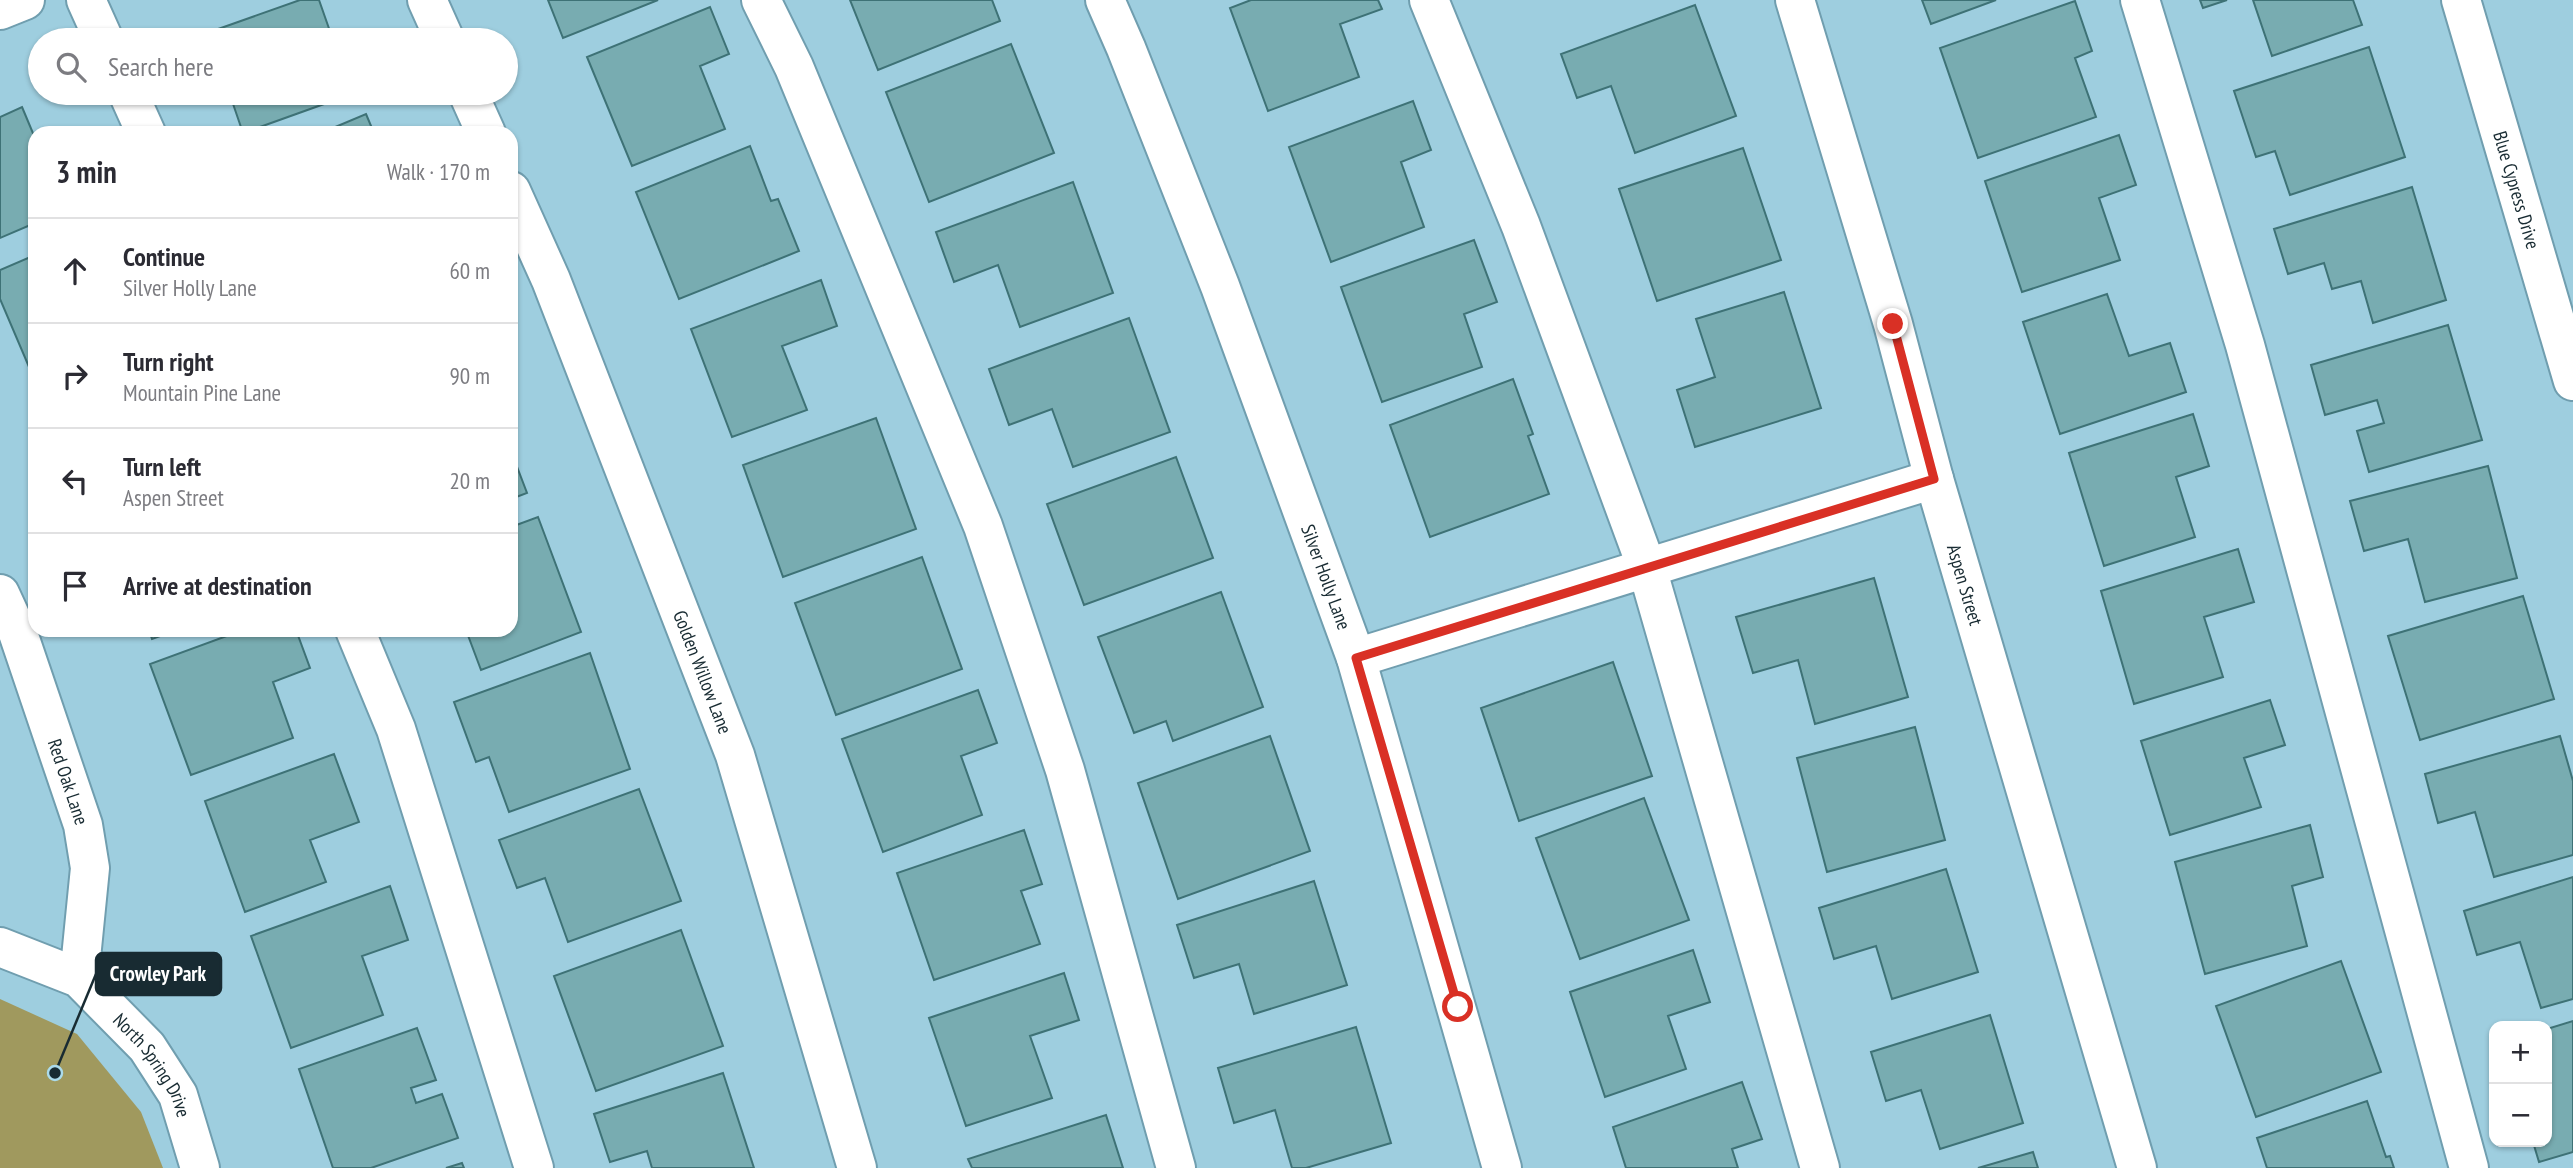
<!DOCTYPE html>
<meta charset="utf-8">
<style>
:root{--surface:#fff;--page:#f2f2f3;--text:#2b2b33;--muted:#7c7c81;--line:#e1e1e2}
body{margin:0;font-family:"PT Sans Narrow",sans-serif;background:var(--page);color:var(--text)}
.controls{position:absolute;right:21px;bottom:21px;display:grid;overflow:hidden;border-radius:14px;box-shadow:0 2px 5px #0004}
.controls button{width:63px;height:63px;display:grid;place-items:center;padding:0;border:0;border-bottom:2px solid var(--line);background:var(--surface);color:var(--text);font:35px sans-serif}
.stop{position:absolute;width:21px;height:21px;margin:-16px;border:5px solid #d93025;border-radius:50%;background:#fff}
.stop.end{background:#d93025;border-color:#fff;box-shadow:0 2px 7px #0008}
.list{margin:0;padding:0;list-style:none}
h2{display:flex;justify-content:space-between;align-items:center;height:91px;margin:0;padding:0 28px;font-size:30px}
h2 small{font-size:23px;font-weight:400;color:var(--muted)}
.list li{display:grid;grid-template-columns:46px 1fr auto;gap:21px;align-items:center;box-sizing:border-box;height:105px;padding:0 28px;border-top:2px solid var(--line)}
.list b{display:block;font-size:26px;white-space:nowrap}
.list p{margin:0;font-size:23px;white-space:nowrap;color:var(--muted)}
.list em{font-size:23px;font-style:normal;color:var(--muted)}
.icon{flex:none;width:38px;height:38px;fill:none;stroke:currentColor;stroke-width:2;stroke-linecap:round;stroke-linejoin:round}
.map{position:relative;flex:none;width:2573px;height:1168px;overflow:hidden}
.search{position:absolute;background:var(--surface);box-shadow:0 2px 5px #0004;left:28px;top:28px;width:490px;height:77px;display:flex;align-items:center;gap:18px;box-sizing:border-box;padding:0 24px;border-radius:38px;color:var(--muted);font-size:26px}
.panel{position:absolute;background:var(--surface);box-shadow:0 2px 5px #0004;left:28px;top:126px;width:490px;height:511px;border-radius:21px}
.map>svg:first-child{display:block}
.green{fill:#a0995e}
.building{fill:#78acb1;stroke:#3e7276;stroke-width:2}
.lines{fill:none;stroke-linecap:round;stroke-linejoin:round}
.minor-casing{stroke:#709eaf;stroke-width:42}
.minor{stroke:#fff;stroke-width:38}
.route{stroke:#d93025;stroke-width:9}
.labels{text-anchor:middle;stroke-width:5;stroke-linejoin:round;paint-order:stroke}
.street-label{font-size:19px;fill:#182b32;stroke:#abdbec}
.leader{fill:none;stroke:#182b32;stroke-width:2.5}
.callout-dot{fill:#182b32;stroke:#abdbec;stroke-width:2.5}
.callout{fill:#182b32;stroke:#182b32;stroke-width:2.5}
.callout-label{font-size:21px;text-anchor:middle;font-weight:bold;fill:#fff}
</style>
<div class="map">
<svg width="2573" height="1168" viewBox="0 0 2573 1168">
<rect width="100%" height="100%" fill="#9ecedf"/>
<path class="green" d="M0,999L77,1034L141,1112L163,1168H0Z"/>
<path class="building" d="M300,0H319L333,40H187Z
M548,0H658L563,38Z
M850,0H992L1000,21L878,70Z
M1251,0H1378L1382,9L1340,24L1359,77L1268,111L1230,8Z
M1922,0H1996L1931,24Z
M2200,0H2227L2203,8Z
M2253,0H2353L2362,25L2272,56Z
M2075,1L2092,51L2075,58L2096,117L1978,158L1940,48Z
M1695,5L1736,116L1635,153L1611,86L1577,98L1561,54Z
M710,7L729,54L700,66L725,129L632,166L587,57Z
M1011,44L1054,153L929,202L886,92Z
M2369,47L2405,157L2290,195L2275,151L2256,157L2234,91Z
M247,93H351L352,94L243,133L231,98Z
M1413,101L1431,150L1401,162L1424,227L1331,262L1289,147Z
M22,107L35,138V223L0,238V117Z
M366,114L374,133H321Z
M2119,135L2136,185L2099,198L2120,260L2022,292L1985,181Z
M750,146L771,201L778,199L799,251L679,299L636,192Z
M1743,148L1781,260L1657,301L1619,189Z
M1073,182L1113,293L1020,327L998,265L954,282L936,232Z
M2412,187L2446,300L2373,323L2361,281L2332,289L2324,263L2288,274L2274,229Z
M1474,240L1497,302L1464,314L1482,367L1382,402L1341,287Z
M35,255V373L32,374L0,299V270Z
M821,280L837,326L782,346L807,410L732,437L691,329Z
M1784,292L1821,408L1695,447L1677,390L1715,377L1696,319Z
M2107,294L2129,356L2170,343L2186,392L2060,434L2023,322Z
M1129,318L1170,432L1073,467L1052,409L1009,425L989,369Z
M2448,325L2482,440L2369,472L2357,431L2384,423L2377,400L2325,415L2311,365Z
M1513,379L1533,434L1528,436L1549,494L1430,537L1390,425Z
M2193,414L2209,466L2176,477L2195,537L2104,566L2069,453Z
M876,418L916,529L783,577L743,465Z
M511,451L527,493L511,499Z
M1176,457L1213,558L1084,605L1047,504Z
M2488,466L2517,578L2425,602L2408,539L2364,551L2350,501Z
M538,517L581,632L481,670L466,630H511V527Z
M2238,549L2254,602L2204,617L2223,677L2134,704L2101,591Z
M922,557L962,669L836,715L795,603Z
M1874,578L1908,697L1815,724L1798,660L1753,673L1736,617Z
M1221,592L1263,707L1173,741L1166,721L1134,733L1098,637Z
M2523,596L2554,699L2420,740L2388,636Z
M149,630H177L152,639Z
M243,630H296L310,668L273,682L293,738L191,775L150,664Z
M590,653L630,769L509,812L489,757L476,762L454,702Z
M1613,662L1652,776L1519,821L1481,708Z
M978,690L997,743L961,756L982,815L883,852L842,739Z
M2270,700L2285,745L2244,758L2261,807L2170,835L2141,741Z
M1915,727L1945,840L1827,872L1797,758Z
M1270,736L1310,851L1178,899L1138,783Z
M2560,736L2573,781V855L2494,877L2475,812L2438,823L2425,774Z
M334,754L359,822L310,840L326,882L245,912L205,801Z
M639,789L681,901L568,942L545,878L517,888L499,840Z
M1644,798L1689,920L1580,959L1536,838Z
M2310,825L2323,877L2292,886L2307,946L2205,974L2175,862Z
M1024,830L1042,884L1021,891L1040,944L934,980L897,873Z
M1946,869L1978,972L1892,999L1876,946L1834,959L1819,908Z
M2573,877V999L2541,1008L2520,942L2477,955L2464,911Z
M1314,881L1347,985L1254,1014L1239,964L1194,978L1177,925Z
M390,886L408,940L362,956L383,1015L291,1048L251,936Z
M681,930L723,1046L596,1091L554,976Z
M1693,950L1710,1002L1668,1016L1686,1069L1605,1097L1570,992Z
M2341,961L2381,1072L2256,1117L2216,1006Z
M1064,973L1079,1020L1030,1036L1052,1098L966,1126L929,1018Z
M1990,1015L2023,1123L1940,1149L1921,1090L1886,1101L1871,1052Z
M2573,1021V1152L2539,1162L2533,1142H2547V1029Z
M1356,1027L1391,1143L1306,1168H1292L1275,1110L1234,1123L1218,1068Z
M417,1028L436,1080L411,1088L416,1103L442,1094L458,1138L371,1168H333L299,1069Z
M723,1073L754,1168H652L647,1151L610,1162L594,1114Z
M1742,1082L1762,1139L1732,1149L1738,1168H1626L1613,1127Z
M2367,1101L2386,1157L2390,1156L2394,1168H2267L2257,1138Z
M1106,1115L1123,1168H972L968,1159Z
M2033,1152L2038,1168H1978Z
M462,1163L464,1168H446Z"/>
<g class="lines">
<defs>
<g id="minor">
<path d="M86,0L104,40"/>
<path d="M427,0L445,40"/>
<path d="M761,0L794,67L983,526L1065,770L1176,1168"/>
<path id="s1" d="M1105,0L1126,48L1220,286L1356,658L1502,1168"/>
<path d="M1429,0L1521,226L1647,568L1820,1168"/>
<path id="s2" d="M1795,0L1893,324L1934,479L2137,1168"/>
<path d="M2140,0L2245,345L2469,1168"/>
<path id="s3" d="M2461,0L2573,381"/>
<path d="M0,10L25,0"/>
<path d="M128,93L146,133"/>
<path d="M468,93L486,133"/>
<path id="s4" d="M511,191L551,280L735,755L857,1168"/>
<path id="s5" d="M0,594L18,633L83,825L90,868L79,978"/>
<path d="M355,630L396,729L534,1168"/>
<path d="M1356,658L1934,479"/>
<path id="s6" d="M0,947L79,978L147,1047L178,1095L200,1168"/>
</g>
</defs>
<use href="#minor" class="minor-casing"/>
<use href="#minor" class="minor"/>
</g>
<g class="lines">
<path class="route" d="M1458,1007L1356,658L1934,479L1893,324"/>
</g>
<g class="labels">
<g class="street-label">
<text dy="7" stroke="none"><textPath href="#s3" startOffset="198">Blue Cypress Drive</textPath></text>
<text dy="7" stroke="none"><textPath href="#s1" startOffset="618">Silver Holly Lane</textPath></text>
<text dy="7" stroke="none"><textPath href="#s2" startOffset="609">Aspen Street</textPath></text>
<text dy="7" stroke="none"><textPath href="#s4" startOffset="518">Golden Willow Lane</textPath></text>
<text dy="7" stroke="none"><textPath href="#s5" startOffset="200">Red Oak Lane</textPath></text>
<text dy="7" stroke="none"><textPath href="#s6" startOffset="200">North Spring Drive</textPath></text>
</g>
</g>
<path class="leader" d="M55 1073L96 974"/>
<circle class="callout-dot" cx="55" cy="1073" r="7"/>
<rect class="callout" x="96" y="953" width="125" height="42" rx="7"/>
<g class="callout-label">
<text x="158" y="981">Crowley Park</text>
</g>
</svg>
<div class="controls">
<button>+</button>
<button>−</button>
</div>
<div class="stop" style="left:1458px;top:1007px"></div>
<div class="stop end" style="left:1893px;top:324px"></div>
<div class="search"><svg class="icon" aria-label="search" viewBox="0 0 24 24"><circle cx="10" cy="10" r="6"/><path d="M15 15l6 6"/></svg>Search here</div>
<section class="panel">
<h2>3 min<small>Walk · 170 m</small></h2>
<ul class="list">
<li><svg class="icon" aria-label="ahead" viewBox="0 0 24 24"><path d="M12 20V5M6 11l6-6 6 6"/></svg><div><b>Continue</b><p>Silver Holly Lane</p></div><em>60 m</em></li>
<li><svg class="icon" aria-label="right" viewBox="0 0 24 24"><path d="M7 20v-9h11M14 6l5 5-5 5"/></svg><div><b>Turn right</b><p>Mountain Pine Lane</p></div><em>90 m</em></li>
<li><svg class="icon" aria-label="left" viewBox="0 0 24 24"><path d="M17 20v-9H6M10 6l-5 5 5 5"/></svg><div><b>Turn left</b><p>Aspen Street</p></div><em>20 m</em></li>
<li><svg class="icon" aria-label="arrive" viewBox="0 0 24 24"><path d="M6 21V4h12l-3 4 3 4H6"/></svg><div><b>Arrive at destination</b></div></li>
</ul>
</section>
</div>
